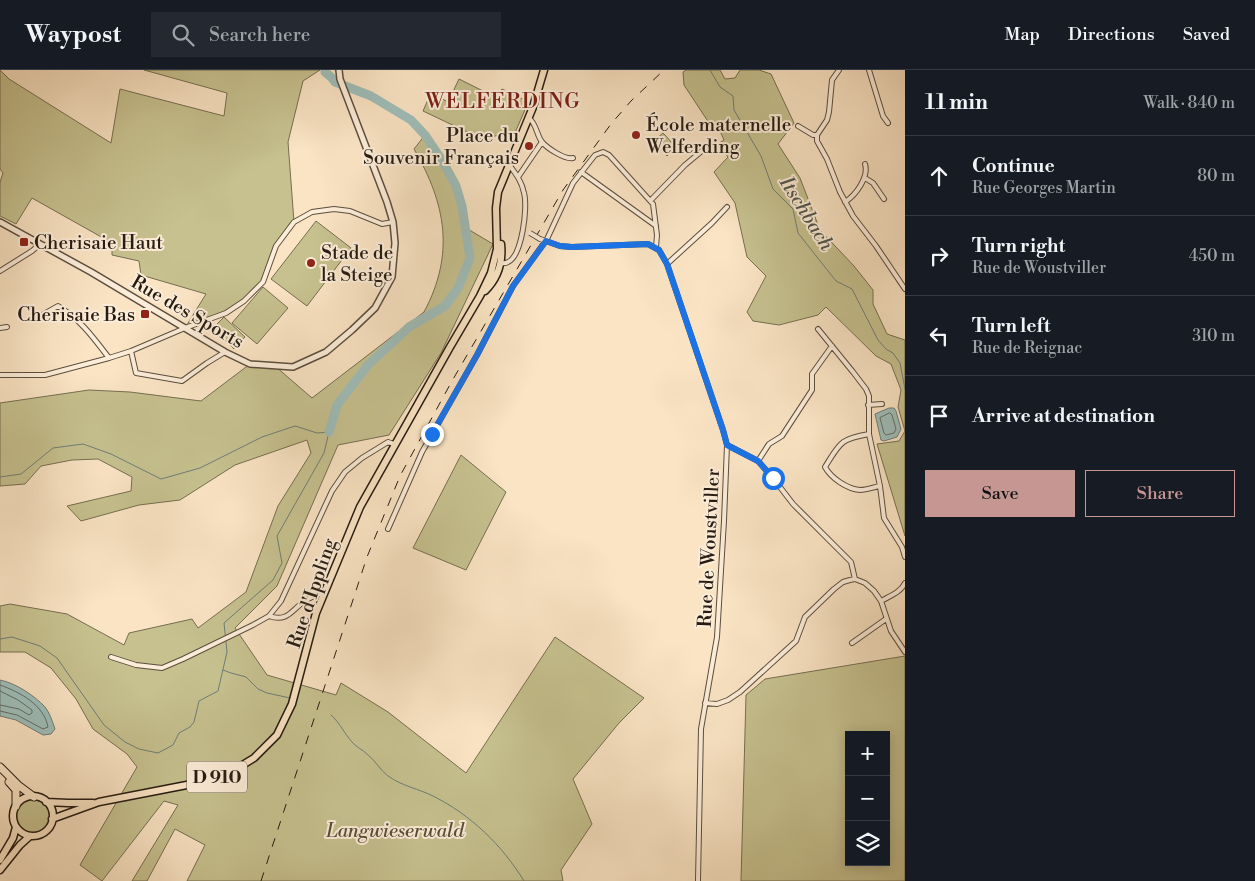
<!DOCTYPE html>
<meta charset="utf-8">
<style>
:root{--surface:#171b24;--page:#242831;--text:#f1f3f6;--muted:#9ea1a6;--line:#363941;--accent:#c59692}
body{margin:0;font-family:"Libre Bodoni",serif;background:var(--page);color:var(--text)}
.controls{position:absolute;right:15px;bottom:15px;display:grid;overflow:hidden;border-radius:0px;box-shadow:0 2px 12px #0003}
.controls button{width:45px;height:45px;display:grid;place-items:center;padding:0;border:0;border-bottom:1px solid var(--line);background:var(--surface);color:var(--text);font:25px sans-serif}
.stop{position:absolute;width:15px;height:15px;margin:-11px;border:4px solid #1a73e8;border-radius:50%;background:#fff}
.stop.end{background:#1a73e8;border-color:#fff;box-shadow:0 1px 5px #0008}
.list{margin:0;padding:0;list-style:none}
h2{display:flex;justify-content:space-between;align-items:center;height:65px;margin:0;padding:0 20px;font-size:21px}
h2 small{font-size:16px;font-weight:400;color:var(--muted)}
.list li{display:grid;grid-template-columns:32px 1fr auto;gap:15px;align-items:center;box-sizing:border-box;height:80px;padding:0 20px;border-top:1px solid var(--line)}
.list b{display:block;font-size:19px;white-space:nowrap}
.list p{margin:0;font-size:16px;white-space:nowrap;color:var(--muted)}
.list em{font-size:16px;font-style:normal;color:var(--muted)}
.actions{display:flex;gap:10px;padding:15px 20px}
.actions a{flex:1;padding:11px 0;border:1px solid var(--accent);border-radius:0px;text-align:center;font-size:18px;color:var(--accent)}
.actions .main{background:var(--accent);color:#111}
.icon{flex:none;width:28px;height:28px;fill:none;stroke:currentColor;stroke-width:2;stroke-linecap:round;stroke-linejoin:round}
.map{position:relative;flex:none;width:905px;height:811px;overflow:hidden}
header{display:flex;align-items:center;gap:30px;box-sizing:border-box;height:70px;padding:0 25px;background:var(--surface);border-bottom:1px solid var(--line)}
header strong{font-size:24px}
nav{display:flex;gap:28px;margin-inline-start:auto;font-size:18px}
.search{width:350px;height:45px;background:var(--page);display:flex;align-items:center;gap:12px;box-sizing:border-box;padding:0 18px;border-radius:0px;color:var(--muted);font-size:19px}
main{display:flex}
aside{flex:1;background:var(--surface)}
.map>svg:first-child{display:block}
.green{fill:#c6c18f;stroke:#766e50;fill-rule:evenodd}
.water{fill:#9fbeba;stroke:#6f7d77}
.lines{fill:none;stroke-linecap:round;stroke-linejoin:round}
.shore{stroke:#626d66;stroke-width:1}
.stream{stroke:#6f7d77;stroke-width:1}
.river{stroke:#9fbeba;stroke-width:9}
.minor-casing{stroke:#5b4e3e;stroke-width:6}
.tertiary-casing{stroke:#5b4e3e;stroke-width:8}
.primary-casing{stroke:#261c12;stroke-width:9}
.trunk-casing{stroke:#261c12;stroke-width:9}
.minor{stroke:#fcedd9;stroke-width:4}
.tertiary{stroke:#fcedd9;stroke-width:5}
.primary{stroke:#fae4c4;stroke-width:6}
.trunk{stroke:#fae4c4;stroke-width:7}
.rail{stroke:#261c12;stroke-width:1;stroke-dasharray:9 9;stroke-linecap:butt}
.minor-bridge-casing{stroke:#5b4e3e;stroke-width:6;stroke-linecap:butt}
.minor-bridge{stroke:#fcedd9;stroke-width:4}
.route{stroke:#1a73e8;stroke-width:6}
.poi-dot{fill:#8f2418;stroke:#fcedd9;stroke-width:2}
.labels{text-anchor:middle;stroke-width:4;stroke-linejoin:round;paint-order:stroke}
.shield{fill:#fcedd9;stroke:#665b4e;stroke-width:1}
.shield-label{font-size:18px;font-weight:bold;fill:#261c12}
.poi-label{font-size:19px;fill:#261c12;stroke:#fcedd9;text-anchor:start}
.street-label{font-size:19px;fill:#261c12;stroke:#fcedd9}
.park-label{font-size:19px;font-style:italic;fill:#564e38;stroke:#fcedd9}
.water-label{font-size:20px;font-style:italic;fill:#50554d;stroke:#fcedd9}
.quarter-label{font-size:21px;letter-spacing:1px;fill:#7a1f14;stroke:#fcedd9}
</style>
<header>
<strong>Waypost</strong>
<div class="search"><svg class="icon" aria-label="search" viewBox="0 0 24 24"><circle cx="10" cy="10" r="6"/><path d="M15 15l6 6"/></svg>Search here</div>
<nav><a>Map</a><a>Directions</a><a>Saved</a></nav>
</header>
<main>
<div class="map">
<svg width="905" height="811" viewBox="0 0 905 811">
<rect width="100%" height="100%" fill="#fae4c4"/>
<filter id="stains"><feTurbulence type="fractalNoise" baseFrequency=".004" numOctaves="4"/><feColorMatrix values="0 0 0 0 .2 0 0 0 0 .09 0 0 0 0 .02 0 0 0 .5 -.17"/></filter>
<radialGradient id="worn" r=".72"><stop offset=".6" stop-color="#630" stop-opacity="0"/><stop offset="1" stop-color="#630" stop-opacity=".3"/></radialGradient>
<path class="green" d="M0,0L9,9L111,73L120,19L224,46L227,23L144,0H320L303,11L288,72L294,152L276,176L263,212L244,231L226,243L185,258L206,224L141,205L139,191L112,185V173L32,128L16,154L0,146V112L3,103L0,99Z
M686,0H720L725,9L735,8L740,0H759L771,4L794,53L778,74L800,108L820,160L854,196L873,220V234L887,264L905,270V466L877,374L899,371L905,361L898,337L901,320L891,294L876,286L826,237L818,245L779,255L753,251L747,242L766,206L747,187L735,133L714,102L728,87L718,74L724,70L717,54L711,56L684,15L683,2Z
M459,9L497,28L502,19L525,30L528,33L514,65L504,60L501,66L498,65L484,70L423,41L431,23L448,32Z
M663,63L676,77L667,86L653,72Z
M425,65L443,92L456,116L466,158L493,174L441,283L389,365L338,375L277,516L235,558L267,605L336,625L341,613L388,642L466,703L555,567L644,628L619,653L573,709L592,754L561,800L563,811H187L205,775L175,759L147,811H132L178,735L164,731L102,811L80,795L137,697L127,684L93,659L76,629L51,598L25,582H0V536L10,534L67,544L124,575L129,563L192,549L198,558L246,522L278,436L311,383L307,370L235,395L180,430L139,435L81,451L67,436L131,421L132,407L98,389L72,390L41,396L25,414L0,416V333L89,320L130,322L201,331L250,294L275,296L312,328L424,242C455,184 446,134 414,79Z
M316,151L351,178L307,236L271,209Z
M263,217L288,238L257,274L232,253Z
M224,247L245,267L234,279L213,258Z
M461,385L506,422L466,500L413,478Z
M905,586V811H741L746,625L765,609ZM849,665H886V792H849Z
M16 746a17 17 0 1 1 34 0a17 17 0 1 1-34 0Z"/>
<path class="water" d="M889,338H894L896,341L901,359L897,367L884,371L881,370L875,344Z
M0,610C15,613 34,625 45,637C50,643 52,651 55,659L51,664L43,665L16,650L0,646Z"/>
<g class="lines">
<path class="shore" d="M890,343L892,345L896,359L894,363L886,365L884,363L880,348Z
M0,615C20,622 44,635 48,657L43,659L17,645L0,641
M0,621L18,630L32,640V643L29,645L19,639L0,635"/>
<path class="stream" d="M710,0L720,17L733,26L734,40L761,86L773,119L793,139L798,163L836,211L852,219L878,270L886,279L893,283L900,293L905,319
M0,407L21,404L53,378L83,374L111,384L161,409L200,398L262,367L295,356L317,363L329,362L324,383L277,466L282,493L273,510L224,553L227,582L218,621L199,631L194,652L190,657L179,663L173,675L158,683L139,679L125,672L104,655L57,588L40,576L12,567L0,569
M223,600L231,603L246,607L258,619L267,623L290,628
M331,645C340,653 344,663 352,672C356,677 363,680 367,684C375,690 380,700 388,706C402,716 419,719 433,726C471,745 502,775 524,811"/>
<path class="river" d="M325,0V2L331,7L335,12L371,26L411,50L425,65L443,92L456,116L462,136L470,188L458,218L445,236L409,257L368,295L337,335L329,362"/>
<defs>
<path id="minor" d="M839,0L832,10L829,42L827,50L817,65V71L827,89L840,122L853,146L876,176L905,219
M869,0L883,46L888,53
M528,47C537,54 536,64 542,72C547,78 565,90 573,88
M798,56L813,65H817
M581,102L656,156
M518,107L542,72
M865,108L873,113L884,129
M651,130L685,95L703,80
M845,132C856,125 869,107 865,94
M540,169L560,176L572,177L648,174L659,180L667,194L723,360L727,375L724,451L717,567L701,659L698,811
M500,193C503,193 505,194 508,192C522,186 528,137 524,123C522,112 516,104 510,96
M667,194L712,153L727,137
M0,201L32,181L40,174
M42,245L58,236C80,249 93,267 109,288
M0,258L7,257
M818,259L853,302L866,319L869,326V364L880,416L884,448L902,477L905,487
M131,281L136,303L182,311L207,293L225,282
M0,305H45L109,288L131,281L185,258L226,243L244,231L263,212L276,176L294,152L312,142L334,139L350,141L382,154L393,152
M868,335L882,334
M869,364C840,369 840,373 825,397C831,408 847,419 860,420C867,420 874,417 880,416
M727,375L758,391L773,408L793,434L851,492L855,509
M758,391L769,374L782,366L812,320V304L832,276
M388,459L422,382L477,285L513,216L547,169L573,113L595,85L603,82L609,85L653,134L657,165L656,177
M881,531C890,526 901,522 905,513
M269,546C288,553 292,539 305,531C311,527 318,524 324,523
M852,573L886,549
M111,587L136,595L162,598L183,589L253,555L269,546L281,531L332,421L345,402L362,388L388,372L394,374
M705,633L717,634L728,630L740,622L796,571L805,547L834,519L843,512L850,510L855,509L865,513L874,521L881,531L891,561L905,582"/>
<path id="tertiary" d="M0,152L91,202L225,282L250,294L293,297L326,282L352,260L375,238L392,207L395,173L393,152L387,132L340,9L339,0"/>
<path id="primary" d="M485,221C498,208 503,193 501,174
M13 746a20 20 0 1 1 40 0a20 20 0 1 1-40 0Z
M46,732L68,733H93
M52,749L99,732L197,713L220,706L236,699L254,688L277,665L292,634L316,543L360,437L450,277L480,226L491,203L497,179L496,138L498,122L533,37L544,0
M0,790L13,768L16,757
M0,800L20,775L30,766"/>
<path id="trunk" d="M0,697L18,715L34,727
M9,712L16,720V736"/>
</defs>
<use href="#minor" class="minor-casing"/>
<use href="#tertiary" class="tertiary-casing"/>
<use href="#primary" class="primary-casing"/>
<use href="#trunk" class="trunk-casing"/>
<use href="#minor" class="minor"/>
<use href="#tertiary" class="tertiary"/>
<use href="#primary" class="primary"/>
<use href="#trunk" class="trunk"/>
<path class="rail" d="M261,811L367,487L400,406L452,311L563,120L611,54L631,31L664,0"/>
<defs>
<path id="minor-bridge" d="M530,163L540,169"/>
</defs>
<use href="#minor-bridge" class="minor-bridge-casing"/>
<use href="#minor-bridge" class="minor-bridge"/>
</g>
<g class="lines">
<path class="route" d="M432,364L477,285L513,216L546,171L560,176L572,177L648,174L659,180L667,194L723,360L727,375L758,391L773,408"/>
</g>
<g class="poi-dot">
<circle cx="636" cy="65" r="5"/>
<circle cx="529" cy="76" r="5"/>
<rect x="19" y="167" width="10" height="10" rx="2.5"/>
<circle cx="311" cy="193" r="5"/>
<rect x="140" y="239" width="10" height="10" rx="2.5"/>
</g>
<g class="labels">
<rect class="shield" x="187" y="691.5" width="60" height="31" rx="4"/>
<g class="shield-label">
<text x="217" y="713">D 910</text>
</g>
<g class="poi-label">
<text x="646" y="61">École maternelle<tspan x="646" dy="22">Welferding</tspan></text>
<text x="519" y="72" text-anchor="end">Place du<tspan x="519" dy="22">Souvenir Français</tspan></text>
<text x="34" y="179">Cherisaie Haut</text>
<text x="321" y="189">Stade de<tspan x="321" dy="22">la Steige</tspan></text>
<text x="135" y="251" text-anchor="end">Cherisaie Bas</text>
</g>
<g class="street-label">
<text transform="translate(188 241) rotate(30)" y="7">Rue des Sports</text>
<text transform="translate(708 478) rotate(-87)" y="7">Rue de Woustviller</text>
<text transform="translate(311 523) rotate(-71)" y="7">Rue d'Ippling</text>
</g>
<g class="park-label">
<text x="395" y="767">Langwieserwald</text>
</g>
<g class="water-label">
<text transform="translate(807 143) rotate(58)" y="7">Itschbach</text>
</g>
<g class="quarter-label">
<text x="503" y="38">WELFERDING</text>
</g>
</g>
<rect width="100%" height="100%" filter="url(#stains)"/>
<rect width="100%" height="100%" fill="url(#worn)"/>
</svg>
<div class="controls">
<button>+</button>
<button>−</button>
<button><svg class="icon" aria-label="layers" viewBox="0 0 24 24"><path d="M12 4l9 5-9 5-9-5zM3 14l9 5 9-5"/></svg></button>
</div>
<div class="stop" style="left:773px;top:408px"></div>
<div class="stop end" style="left:432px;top:364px"></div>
</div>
<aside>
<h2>11 min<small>Walk · 840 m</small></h2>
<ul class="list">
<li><svg class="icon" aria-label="ahead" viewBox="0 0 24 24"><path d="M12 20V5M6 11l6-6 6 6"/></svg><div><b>Continue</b><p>Rue Georges Martin</p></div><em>80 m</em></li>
<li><svg class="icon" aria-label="right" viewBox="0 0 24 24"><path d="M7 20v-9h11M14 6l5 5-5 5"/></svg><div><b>Turn right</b><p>Rue de Woustviller</p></div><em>450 m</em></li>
<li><svg class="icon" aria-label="left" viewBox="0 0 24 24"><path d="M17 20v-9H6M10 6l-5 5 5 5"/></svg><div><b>Turn left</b><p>Rue de Reignac</p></div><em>310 m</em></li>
<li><svg class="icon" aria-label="arrive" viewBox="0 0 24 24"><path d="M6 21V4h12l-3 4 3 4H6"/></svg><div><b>Arrive at destination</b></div></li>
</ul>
<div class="actions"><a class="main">Save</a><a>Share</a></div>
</aside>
</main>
